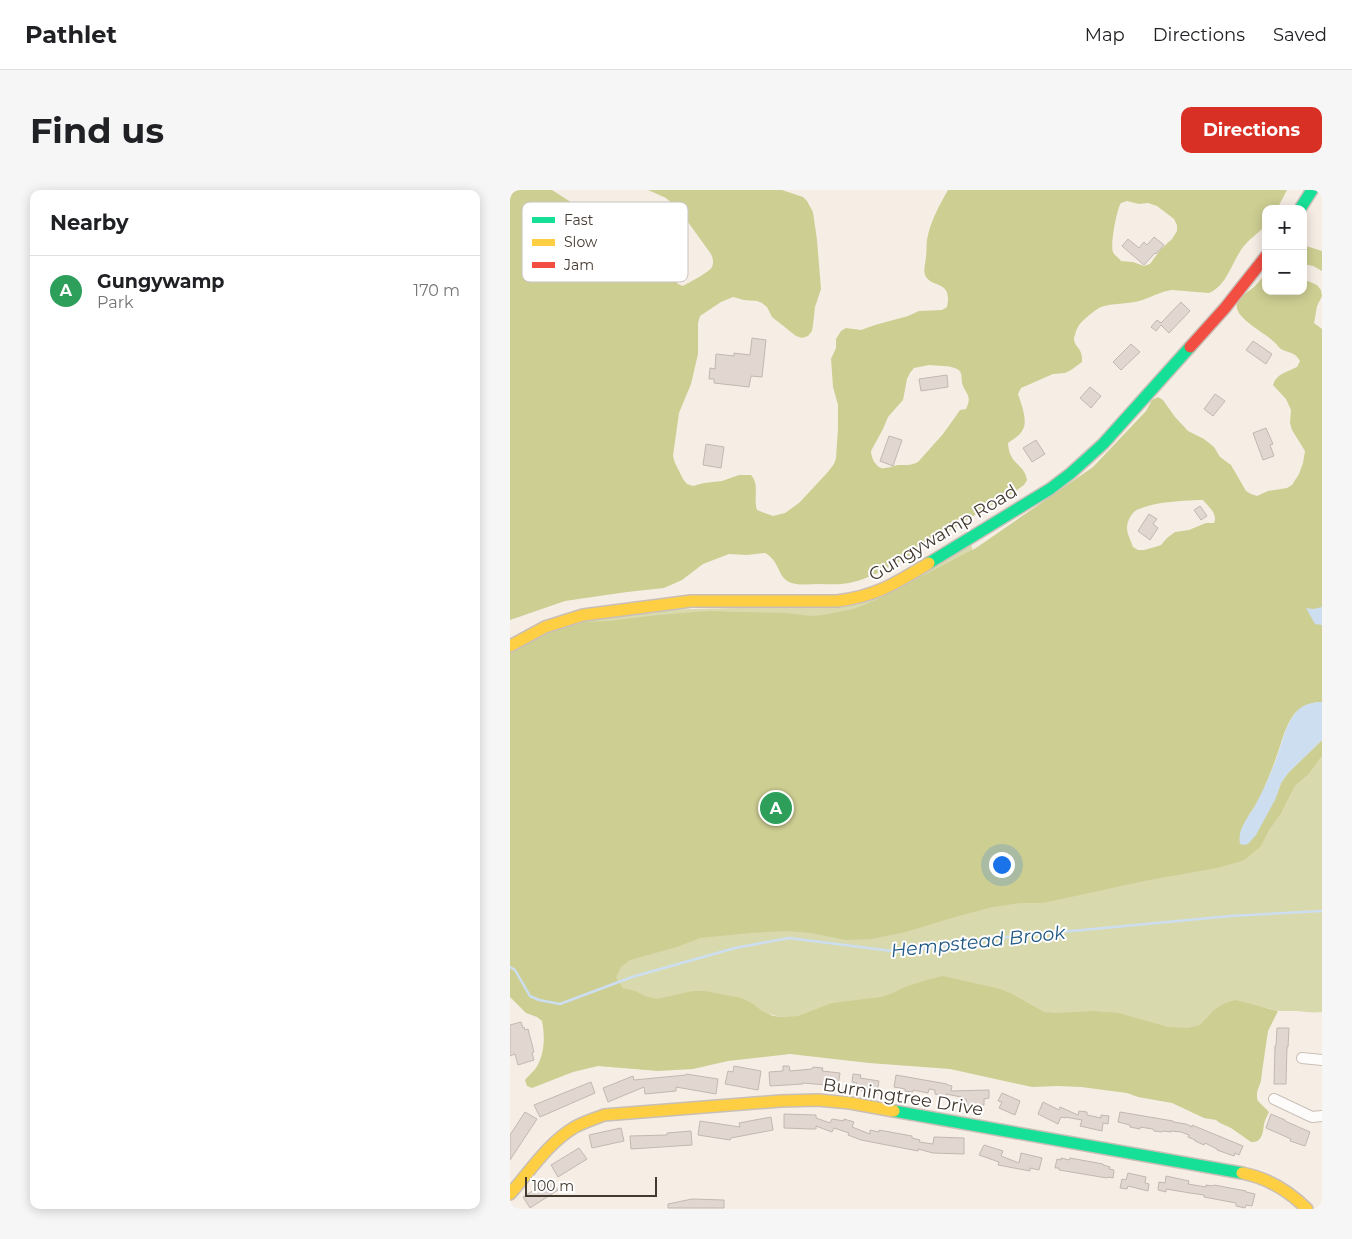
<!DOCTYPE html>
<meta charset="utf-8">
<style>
:root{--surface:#fff;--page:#f6f6f6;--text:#202124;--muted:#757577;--line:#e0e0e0;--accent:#d93025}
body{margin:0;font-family:Montserrat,sans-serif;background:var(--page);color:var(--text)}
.controls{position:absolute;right:15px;top:15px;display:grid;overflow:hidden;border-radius:10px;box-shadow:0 2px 12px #0003}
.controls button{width:45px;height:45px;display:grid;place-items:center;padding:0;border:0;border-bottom:1px solid var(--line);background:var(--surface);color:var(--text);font:25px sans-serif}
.scale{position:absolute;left:15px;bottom:12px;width:132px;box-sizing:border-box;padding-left:5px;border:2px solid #43392f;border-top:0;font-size:14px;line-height:18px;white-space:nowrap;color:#43392f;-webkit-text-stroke:4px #fff;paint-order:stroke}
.you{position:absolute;left:491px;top:674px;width:18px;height:18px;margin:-12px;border:4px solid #fff;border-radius:50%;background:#1a73e8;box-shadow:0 0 0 8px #1a73e833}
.badge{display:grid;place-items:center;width:32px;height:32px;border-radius:50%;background:var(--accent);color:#fff;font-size:16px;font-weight:700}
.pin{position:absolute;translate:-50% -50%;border:2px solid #fff;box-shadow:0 1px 5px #0006}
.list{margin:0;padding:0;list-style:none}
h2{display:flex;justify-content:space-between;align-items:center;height:65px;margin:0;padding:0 20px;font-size:21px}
h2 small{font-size:16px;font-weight:400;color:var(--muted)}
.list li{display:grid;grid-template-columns:32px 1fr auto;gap:15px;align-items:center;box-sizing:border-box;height:70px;padding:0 20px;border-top:1px solid var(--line)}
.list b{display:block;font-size:19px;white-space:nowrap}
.list p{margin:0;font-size:16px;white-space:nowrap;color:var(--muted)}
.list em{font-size:16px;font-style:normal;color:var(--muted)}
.map{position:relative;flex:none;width:812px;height:1019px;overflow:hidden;border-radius:10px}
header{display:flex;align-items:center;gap:30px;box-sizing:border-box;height:70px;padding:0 25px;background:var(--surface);border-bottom:1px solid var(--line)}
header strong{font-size:24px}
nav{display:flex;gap:28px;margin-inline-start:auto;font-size:18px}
.intro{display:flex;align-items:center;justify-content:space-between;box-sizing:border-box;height:120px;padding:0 30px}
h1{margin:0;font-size:35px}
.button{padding:12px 22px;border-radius:10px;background:var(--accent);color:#fff;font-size:18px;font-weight:700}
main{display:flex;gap:30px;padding:0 30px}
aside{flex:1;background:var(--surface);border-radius:10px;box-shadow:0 2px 12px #0003}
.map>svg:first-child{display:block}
.green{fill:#d9d9ae}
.forest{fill:#cdce92;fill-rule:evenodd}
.water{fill:#ccdeef}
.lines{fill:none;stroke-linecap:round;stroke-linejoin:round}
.stream{stroke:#ccdeef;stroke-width:2.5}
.building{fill:#e1d6d0;stroke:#c2b8b2}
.street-casing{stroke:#c8bfb7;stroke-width:12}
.fast-casing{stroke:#c8bfb7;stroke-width:14}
.slow-casing{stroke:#c8bfb7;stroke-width:14}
.jam-casing{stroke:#c8bfb7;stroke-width:14}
.street{stroke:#fefcfb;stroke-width:10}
.fast{stroke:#16e098;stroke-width:11}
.slow{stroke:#ffcf43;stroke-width:11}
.jam{stroke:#f24e42;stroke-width:11}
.labels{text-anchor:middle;stroke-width:4;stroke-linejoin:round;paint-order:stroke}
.street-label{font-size:18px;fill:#43392f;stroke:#fff}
.water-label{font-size:19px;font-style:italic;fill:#225a86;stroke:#fff}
.key{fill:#fff;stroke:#c7c4c1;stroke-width:1}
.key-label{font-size:14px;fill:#43392f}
</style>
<header>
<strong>Pathlet</strong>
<nav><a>Map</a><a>Directions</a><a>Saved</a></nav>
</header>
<div class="intro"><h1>Find us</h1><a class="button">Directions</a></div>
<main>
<aside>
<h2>Nearby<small></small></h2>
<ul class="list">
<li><span class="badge" style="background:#2e9e5b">A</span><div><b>Gungywamp</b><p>Park</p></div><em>170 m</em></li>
</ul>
</aside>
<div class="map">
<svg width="812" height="1019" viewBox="0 0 812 1019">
<rect width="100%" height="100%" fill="#f6ede5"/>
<path class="green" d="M461,354L537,641L763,595L772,622L785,596L799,584L812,566V822C803,823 796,822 787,821C775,821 770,822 758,818L680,843L293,825C280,829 266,827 253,822L113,825L0,466L63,433L143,420L337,415Z"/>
<path class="forest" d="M0,0H42L78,23L106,35L125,50L156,80L168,94L173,96C180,92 198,83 202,77C204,73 203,68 201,64L170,21L156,8L138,0H272L293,7L297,11L303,22L307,50L311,99L305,117L303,135L302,141L298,146L292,148L286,146L262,127L257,117L252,113L247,111L234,110L223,107L211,112L190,126L188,133V164L181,194L169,223L163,266L165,273L173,289L177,294L183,296L194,293L212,291L229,285H241C250,295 243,308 247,320L263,326L275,323L289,313L317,283L324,274L326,268L328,239V215L323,197L321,169L326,158V149L331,141L336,138L351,140L365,135L398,126L409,121L432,120L437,117C443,89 421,99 415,85C413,79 416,72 416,66C417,61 416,55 417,50C420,32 429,16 438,0H777L767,19H756V35C748,44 737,50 731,60C721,75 716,96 699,103L662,100C651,101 640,108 629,111C617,114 602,113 591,117C586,119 570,132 568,137C566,140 565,145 564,148C564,158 573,157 572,172L561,180L555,183L543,184L511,198L508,204C511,213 518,231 513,239C511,245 503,249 498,253C499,275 514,273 517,290L514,295L503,303C471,320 440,341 408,360C389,372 361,389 339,393C329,395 319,394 309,394C299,394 288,396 279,392C267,386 270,371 255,363L237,365L219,364L193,374L172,390L154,398L117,402L55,411L0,430ZM617,11L629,14L638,13L647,16L664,29L667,35V41L662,49L651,59L640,74L634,76L623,72L611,71C609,68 604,65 603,62C600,55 607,18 611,13ZM419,175C427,176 439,175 447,179C453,182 451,187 452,193C455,204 463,205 456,219L450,220L448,223L433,244L408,272C401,276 395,275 388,275C383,276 376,279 371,278C365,276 361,267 361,261L373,239L378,227L393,210L397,189L400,183L404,178Z
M793,55L812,61V81L803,76L793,74Z
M753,86H756V101H793V89L807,95L811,100L812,106L807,116L804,133L812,139V512C803,512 794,515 787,521C775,533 771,556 765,571C758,590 749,611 737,627L765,610L771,593L778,583L812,550V566L799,584L785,596L772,622L759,640L751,656L737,668L732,671L707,678L639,690L533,713H510L483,717L448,726L396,742L361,749L336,750L301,743L277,741L240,743L190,748L167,757L120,770L111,777L106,788L113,798L125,801L135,806L147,809L183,801H195L231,808L242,813L252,821L263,826L275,827L288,826L322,813L371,807L383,803L395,797L420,789L433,786L490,799L502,804L534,822L546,823L583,821L609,823L658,837L678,838L690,835L703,821L713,814L725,810L768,821L758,841L752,882L751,891L747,902V908L748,911L759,922C757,926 755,930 754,934C753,943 752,953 741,952L721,938L710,933L706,930L694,928L662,913L628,907L617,903L571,897L547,896L522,897L440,879L359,873L280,864L218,871L183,879L148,881L88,876L63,882L22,898L17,896L15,890C18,886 23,882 26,878C35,864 35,846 32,831L27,827L16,823L0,807V463L27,447L39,442L73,432L98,431L148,425L198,421L276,423L301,426L313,425L343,419L366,410L466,358L583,277L636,221L642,210L648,207L653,210L665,227L678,241L694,249L704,257L710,267L721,275L736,301L741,304L747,306L758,301L777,298L782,295L789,284L793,273L795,261L782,240L780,233L781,220L776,209L763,195C766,184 777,182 787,177L790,171C784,161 780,164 771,159C768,157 766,153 763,151C755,143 723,127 727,114C729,106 740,101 746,95C748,93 751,89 753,86ZM687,310H693C699,317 708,324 704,333H696L679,340L665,342L657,348L651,355L645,357L634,360H628L623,357C621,351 617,344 617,338C617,331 622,321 629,319C645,312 670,311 687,310Z"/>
<path class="water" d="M812,417V435L805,434L796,418L803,419Z
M812,512V550L778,583L771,593L765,610L746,645L738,654L735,655L730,654C727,639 738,628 745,616C753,601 760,585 766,570C772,554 775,534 787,521C794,514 803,512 812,512Z"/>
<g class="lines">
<path class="stream" d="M0,777L5,780L20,806L29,810L50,814L122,787L225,758L279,748L390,762L498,747L721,726L812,721"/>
</g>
<path class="building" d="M644,47L654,55L646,64L645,63L634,75L612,56L618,49L629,58L634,52L637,55Z
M671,112L680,121L659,143L651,135L646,141L641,137L647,130L651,133Z
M242,148L256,150L252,187L241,186L239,197L204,193V189H199L200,178L205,179L206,164L224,166V163L240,165Z
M743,151L762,164L756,174L736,160Z
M621,154L630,162L611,180L603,172Z
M437,185L438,197L411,201L409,189Z
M580,197L591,206L581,218L570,208Z
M705,204L715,211L703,226L694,219Z
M756,238L763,254L760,255L764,266L753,270L743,243Z
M379,246L392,250L383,276L370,271Z
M526,250L535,264L522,272L513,258Z
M196,254L214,257L211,278L193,275Z
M690,316L697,326L691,330L684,320Z
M639,324L647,329L643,334L648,338L640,350L628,341Z
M11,832L13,838L14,837L15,840L18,839L24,862L22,863L24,870L8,875L5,864L0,866V835Z
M767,838H779L778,857H777L776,894H764L765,856H766Z
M224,876L251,881L248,900L215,894L218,881L223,882Z
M273,876H279L280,881L302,879L303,877L313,878L312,881L330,883L328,896L293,893V894L260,896L259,882L273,881Z
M176,884L208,889L206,904L166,897V901L135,904L134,897L98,912L93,898L123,886L124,890L176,885Z
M343,884L351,885L350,888L369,891L367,904L345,899L347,893L342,892Z
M386,885L437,894L438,895L442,896L441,901L479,900V908L474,909V915L457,916L456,909H451V907L436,904V906L425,904V900L419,899L418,903L403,900V902L395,901V899L384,897Z
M81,892L85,903L30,927L24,915Z
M492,903L510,911L505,925L489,918L492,912L488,911Z
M533,912L549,920L550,917L568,925L569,921L577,922V925L591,928V925L599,926L598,934L593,933L592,941L570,936L572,930L555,927V928L551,927L548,934L528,924Z
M15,922L27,929L0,970V945Z
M610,922L663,931V932L676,934L682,937V935L733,956L729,965L725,963L724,966L707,960V959L695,953L694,955L685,951V950L678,947L679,945L671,942L661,941V942L653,941L652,942L644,941L643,939L630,937V939L620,937V935L608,932Z
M274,924L306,925V928L320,933L322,929L334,931V929L344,932L342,937L360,944V940L369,942V940L402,946V948L410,950L409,952L423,954L424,947L454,948V964L423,963L408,959V961L351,950L338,945L339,943L324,938L322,942L306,936V939H301L274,938Z
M761,924L775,930V931L800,942L795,956L780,951L781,949L756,938Z
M261,927L263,940L221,948L220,950L188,945L190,931L230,937L229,933Z
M111,938L114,951L82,958L79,945Z
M181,941L182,955L121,959L120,946L157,945V943Z
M474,955L493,961L491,966L509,973L511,963L532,968L529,980L520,978V981L488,975L489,972L469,965Z
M69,958L77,969L48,987L41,975Z
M551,968L559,970L560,968L593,974V975L600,977L599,979L604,980L603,988L598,987L597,988L549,980V978H545L547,969L551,970Z
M618,983L636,987L635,993L639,994L638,1001L618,996L617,999L610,998L612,989L616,990Z
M656,986L679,991L678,994L696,997V995L703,996L704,995L736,1001V1002L745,1004L742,1016L736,1015L735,1018L726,1016V1013L694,1007V1005L680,1003L656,999V1002L648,1000L649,992L655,993Z
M41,989L48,1000L20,1018L13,1007Z
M182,1009L214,1010V1018H158V1014Z"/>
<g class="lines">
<defs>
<path id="street" d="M792,868L812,870
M764,909L802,927L812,926"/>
<path id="fast" d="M790,19L802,0
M419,373L540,299L561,283L593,254L680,157
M384,921L732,983"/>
<path id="slow" d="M0,456L35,437L73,425L181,411H327C367,406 386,393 419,373
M732,983C758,988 778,1000 797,1019
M0,1004C20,981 39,952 65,937C74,932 84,929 94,925L270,911L308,910L340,913L384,921"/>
<path id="jam" d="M680,157L715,118L756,66"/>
</defs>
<use href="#street" class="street-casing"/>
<use href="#fast" class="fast-casing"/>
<use href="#slow" class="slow-casing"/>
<use href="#jam" class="jam-casing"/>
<use href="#street" class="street"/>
<use href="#fast" class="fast"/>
<use href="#slow" class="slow"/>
<use href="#jam" class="jam"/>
</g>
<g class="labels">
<g class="street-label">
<text transform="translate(433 343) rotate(-31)" y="6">Gungywamp Road</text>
<text transform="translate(393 907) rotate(9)" y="6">Burningtree Drive</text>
</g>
<g class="water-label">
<text transform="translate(468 751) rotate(-6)" y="7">Hempstead Brook</text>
</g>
</g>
<rect x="12" y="12" width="166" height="80" rx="8" class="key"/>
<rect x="22" y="27" width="23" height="6" fill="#16e098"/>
<rect x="22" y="49" width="23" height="7" fill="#ffcf43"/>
<rect x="22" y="72" width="23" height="6" fill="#f24e42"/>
<g class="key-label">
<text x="54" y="35">Fast</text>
<text x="54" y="57">Slow</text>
<text x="54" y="80">Jam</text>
</g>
</svg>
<div class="controls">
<button>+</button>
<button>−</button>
</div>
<div class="scale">100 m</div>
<div class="you"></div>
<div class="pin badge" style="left:266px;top:618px;background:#2e9e5b">A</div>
</div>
</main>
